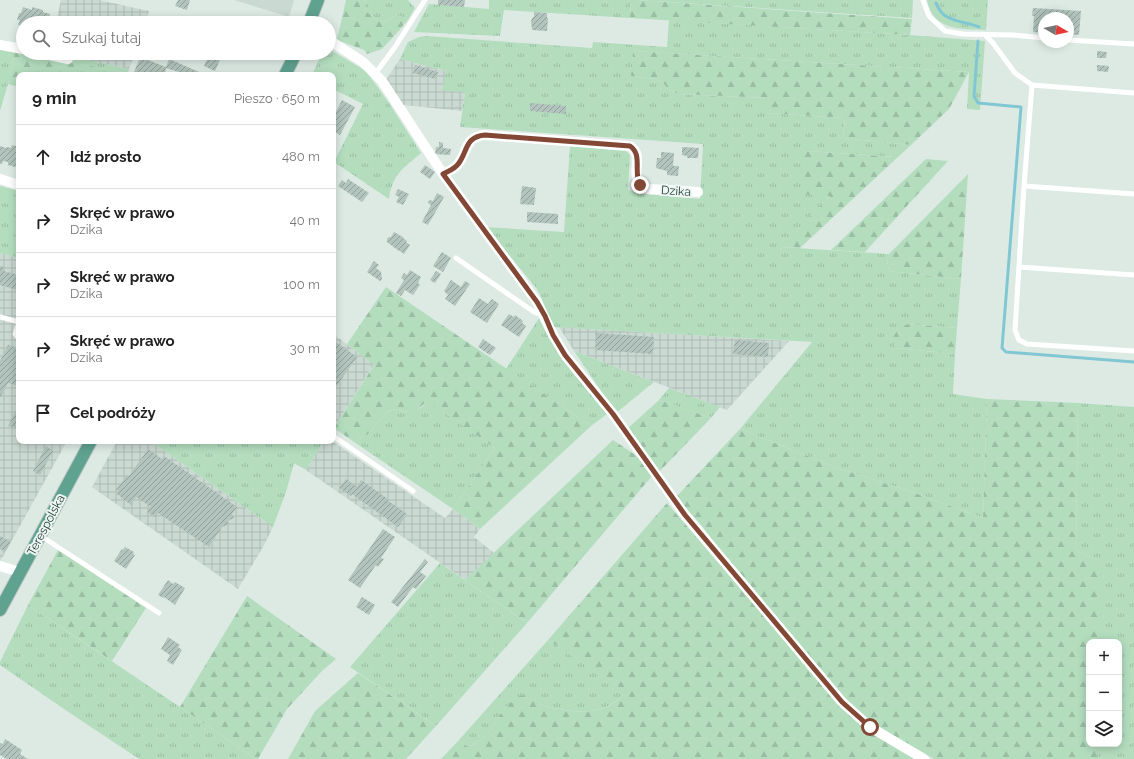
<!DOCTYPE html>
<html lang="pl">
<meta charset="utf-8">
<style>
:root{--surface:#fff;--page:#f2f2f2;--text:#222;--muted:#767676;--line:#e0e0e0}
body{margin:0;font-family:Raleway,sans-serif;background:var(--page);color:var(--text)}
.controls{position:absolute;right:12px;bottom:12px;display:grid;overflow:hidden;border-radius:8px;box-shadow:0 2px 10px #0003}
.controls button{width:36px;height:36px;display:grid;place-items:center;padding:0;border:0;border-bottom:1px solid var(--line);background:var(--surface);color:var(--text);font:20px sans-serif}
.compass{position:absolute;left:1038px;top:12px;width:36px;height:36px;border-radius:50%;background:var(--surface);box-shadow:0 2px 10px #0003;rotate:99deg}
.stop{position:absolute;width:12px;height:12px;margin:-9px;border:3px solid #834735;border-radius:50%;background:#fff}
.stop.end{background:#834735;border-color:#fff;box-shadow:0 1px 4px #0008}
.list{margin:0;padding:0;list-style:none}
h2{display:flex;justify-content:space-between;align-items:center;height:52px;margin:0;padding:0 16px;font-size:17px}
h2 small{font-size:13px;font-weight:400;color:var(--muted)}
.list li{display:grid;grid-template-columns:26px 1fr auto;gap:12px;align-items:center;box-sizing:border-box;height:64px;padding:0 16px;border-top:1px solid var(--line)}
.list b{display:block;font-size:15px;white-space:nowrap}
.list p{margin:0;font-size:13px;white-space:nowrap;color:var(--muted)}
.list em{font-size:13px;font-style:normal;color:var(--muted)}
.icon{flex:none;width:22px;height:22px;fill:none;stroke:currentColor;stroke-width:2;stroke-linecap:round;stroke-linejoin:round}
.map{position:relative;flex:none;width:1134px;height:759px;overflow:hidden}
.search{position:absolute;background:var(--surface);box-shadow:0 2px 10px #0003;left:16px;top:16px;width:320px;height:44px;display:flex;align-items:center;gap:10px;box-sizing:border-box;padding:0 14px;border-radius:22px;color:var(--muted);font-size:15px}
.panel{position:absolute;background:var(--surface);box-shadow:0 2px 10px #0003;left:16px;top:72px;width:320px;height:372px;border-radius:8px}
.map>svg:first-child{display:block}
.built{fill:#cbd9d3}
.industrial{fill:url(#industrial-grid)}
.grass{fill:url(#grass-tufts)}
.forest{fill:url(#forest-firs)}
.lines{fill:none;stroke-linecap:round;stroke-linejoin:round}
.stream{stroke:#81c7d3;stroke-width:3}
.building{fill:url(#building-hatch)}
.primary-casing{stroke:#bcc4c2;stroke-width:14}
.lane{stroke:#fff;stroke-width:5}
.street{stroke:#fff;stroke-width:10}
.primary{stroke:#5fa290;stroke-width:12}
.route{stroke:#834735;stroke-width:5}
.labels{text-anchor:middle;stroke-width:4;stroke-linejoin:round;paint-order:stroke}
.street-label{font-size:12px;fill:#1e3932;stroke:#edf6f2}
</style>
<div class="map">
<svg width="1134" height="759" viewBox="0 0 1134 759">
<defs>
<pattern id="industrial-grid" width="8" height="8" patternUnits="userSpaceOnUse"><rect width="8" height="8" fill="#cbd9d3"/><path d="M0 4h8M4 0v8" fill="none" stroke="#aebbb6"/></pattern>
<pattern id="grass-tufts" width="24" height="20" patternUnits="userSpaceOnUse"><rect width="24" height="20" fill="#b4ddbe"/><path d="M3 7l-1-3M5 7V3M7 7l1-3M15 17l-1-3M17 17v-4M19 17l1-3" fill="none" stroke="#9abea4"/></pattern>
<pattern id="forest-firs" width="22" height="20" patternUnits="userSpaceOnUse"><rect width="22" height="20" fill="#b4ddbe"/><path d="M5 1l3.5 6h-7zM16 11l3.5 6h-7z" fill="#9abea4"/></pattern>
<pattern id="building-hatch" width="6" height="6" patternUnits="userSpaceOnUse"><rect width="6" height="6" fill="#b2c4bd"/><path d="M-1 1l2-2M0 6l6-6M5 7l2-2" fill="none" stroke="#90a09a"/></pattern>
</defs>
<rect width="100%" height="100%" fill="#ddeae4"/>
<path class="built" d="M234,0H294L289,17Z"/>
<path class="industrial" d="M61,0H99L149,11L145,23H56Z
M54,53H135L129,69Z
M400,59L446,71L465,92L462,111L403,105L386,80Z
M0,253L19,258V441H67L1,560H0Z
M559,327L789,341L727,410L574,351Z
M333,334L374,364L334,428H333Z
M117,441H150L273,527L264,545L238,589L92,487Z
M324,441H332L445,518L453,509L480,529L474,537L494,553L465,580L306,470Z"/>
<path class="grass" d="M366,0H408L415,8L408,20C392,10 395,20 381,22L364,10Z
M489,0H631L630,18L504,10L500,36L414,32L429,4L489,9Z
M637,0H913L912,18Z
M927,0H988L986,30C961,29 933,31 927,0Z
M669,20L910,35L985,41L980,110L967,109L969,72L633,51L632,76L656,79L664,84L669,90L678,94L767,98V113L845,118L843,138L911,145L898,157L805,151L830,196L781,247L889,254L887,260L889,271L961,279L957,328L908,324L896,348L955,354L953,394L987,399L983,518L915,493L835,467L740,429L812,342L552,327L541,297L537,289L486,227L564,232L570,146L626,151L630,155L628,190L644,194L700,199L703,144L460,127L465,92L442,91L446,71L400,59L408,42L419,37L427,36L592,48L593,42L667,47Z
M0,49L15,52L8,84L0,111Z
M329,49L366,71L389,103L421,153C404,168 392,174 389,199L334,162L363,104L333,89V75H312L322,53H329Z
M73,57L129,69L128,73L72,63Z
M0,186L19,191V258L0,253Z
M539,318L571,370L607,414L591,426L506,369Z
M574,351L654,382L616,413Z
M669,388L720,407L711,418L659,400Z
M427,400L495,448L453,509L354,442L368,434L388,411L396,409L406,412L422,407Z
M1078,403L1134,407V759H1097V744H1119V642H1100V561L1076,551Z
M150,441H324L306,470L294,463L286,492L273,527Z
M440,563L527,623L436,726L350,667Z
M28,605L180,707L256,759H139L67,711L0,665V662Z
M548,640L626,691C609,713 584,714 560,709C555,708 548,708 544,706C540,704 535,700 531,697L507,706L497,721L484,738L469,747L458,741Z"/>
<path class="forest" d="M346,0H366L364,10L381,22C395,20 392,10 408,20L396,34L382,49L367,54L364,50L337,40Z
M631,0H637L912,19L910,35L630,18Z
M633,51L666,53L969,72L949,109L911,145L843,138L845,118L767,113V98L678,94L669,90L664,84L656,79L631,76Z
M15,52L128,73L127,75H19V87L8,84Z
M805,151L898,157L800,248L780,247L830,196L800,194Z
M926,159L948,161L865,252L831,250Z
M968,174L961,279L889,271L887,260L889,254Z
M386,287L591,426L480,529L453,509L495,448L427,401L417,410L406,412L396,409L388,411L368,434L354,442L334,428L374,365L347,344Z
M908,324L957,328L955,354L896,348L892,339L899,328Z
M987,399L1078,403L1076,551L1100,561V642H1089V744H1097V759H934L872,723L856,711L714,542L702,526L676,497L740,429L835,467L915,493L983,518Z
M659,400L711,418L658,473L627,429Z
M613,440L643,460L652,476L527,623L465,580Z
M667,503L846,712L916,759H441L458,741L469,747C474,744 480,741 484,737C497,725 504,703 520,696C530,692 536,702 544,706C548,708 555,708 559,709C582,714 612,713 625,691L548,640Z
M58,550L146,608L112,661L28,605Z
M247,596L336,659L322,671L287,709L258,759H256L180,707Z
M358,673L436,726L406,759H288L315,711Z"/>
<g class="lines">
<path class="stream" d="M936,3C937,6 939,9 941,12C950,22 967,22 979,27
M978,41L974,96L978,103L1021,107L1002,348L1006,352L1134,362"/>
</g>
<path class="building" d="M178,0H190L187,10L175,6Z
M438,0H465L464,7L438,5Z
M23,7L32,10V7L43,10V12L50,14L48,23H23V26L18,25L20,20H17L19,13H21Z
M1033,8L1081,11L1079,35L1068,34V18H1044V33L1033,32L1034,16H1032Z
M534,12L547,13V18H548L547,31L532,30L531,21L533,17H534Z
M1097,51L1107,52L1106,58H1097Z
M210,53H223L215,71L204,66Z
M140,57L166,67L169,59L206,75H182L178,74L179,72L166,68L165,75H133Z
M415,65L438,72L436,79L413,73Z
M1097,65L1109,66L1108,72L1097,71Z
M342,100L355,107L340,135L333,131V118Z
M530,103L566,106V114L530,111Z
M439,142L443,143V148L451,149L450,155L435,154L436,147H439Z
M12,145L19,147V167L16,166L15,167L8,165V162L3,161L2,164H0V146L6,148L7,147L11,148Z
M682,147L699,148L698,158H687V156L682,155Z
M661,152L674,153L673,166H679L678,176L667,175V171L656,168L657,158H661Z
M425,165L435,172L430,179L420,172Z
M348,179L369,193L362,202L338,186L342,180L346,183Z
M522,186L536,188L534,205L520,204Z
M398,189L409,194L403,205L396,202L399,197L395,195Z
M437,193L444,197L428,225L422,222L431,205L428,203V202L430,200L433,201Z
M527,212L558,214V224L527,222Z
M394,232L403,237V238L407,241L406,242L410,245L404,254L400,251H399L387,242V239L389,237H391Z
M442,252L451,258L443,272L433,266Z
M374,261L379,265L376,268L381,272L382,279L380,281L367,272Z
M0,266L4,267L3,271L19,275V289L17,290L0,285Z
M410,270L421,277L418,283L420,285L413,295L405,290L401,296L396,293L404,280L401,278L404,273L407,275Z
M436,271L441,274L435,283L430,280Z
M451,280L461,287L465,281L470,284L455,306L445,299L448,295L444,291Z
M479,298L488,304L492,299L499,304L487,323L470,312Z
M509,314L514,317L515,315L523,321L522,323L526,326L519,337L501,325Z
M596,333L654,337L653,354L595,350Z
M483,339L496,348L490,355L478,347Z
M333,340L357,357L333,391Z
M735,340L769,343L768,357L733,354Z
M8,345L19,348V386L8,383L0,398V361Z
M19,405V428L8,426Z
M46,446L53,451L40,475L33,471Z
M148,449L162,459L164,456L237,507L232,514L234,518L227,521L229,524L222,527L209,547L158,513L155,517L147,512L151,507L136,497L131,505L117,494L119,491L116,490L127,475L129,476Z
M346,479L357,487L361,480L388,499L387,500L407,514L398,527L352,494L351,496L339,488Z
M383,529L395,537L381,558L384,559L378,567L376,565L360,588L348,580Z
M0,536L11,542L5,552L0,549Z
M125,547L134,552L133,554L135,555L126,569L114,561L122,549L123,550Z
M425,559L428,562L420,572L426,576L416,589L413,587L398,607L391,602Z
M168,580L173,584L175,582L185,588L175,605L164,597L163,598L158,595Z
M362,597L375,605L369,615L356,607Z
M168,637L180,645L178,647L182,650L173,665L167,661L170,655L161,649Z
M5,739L22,750L20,754L28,759H7L0,755V744L1,743L3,744Z"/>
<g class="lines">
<defs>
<path id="primary" d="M309,23L318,0
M285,75L296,53
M0,610L91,441"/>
</defs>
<use href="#primary" class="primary-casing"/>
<path class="lane" d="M923,0L929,16L945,31L963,34L1013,35L1044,38
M985,35L993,43L1015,73L1032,85L1134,93
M1068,40L1134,44
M375,74L395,47L425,0
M1032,85L1024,186L1015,330L1019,340L1027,344L1134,351
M1024,186L1134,194
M456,258L534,312L542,315
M1019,267L1134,275
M0,317L19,322
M19,323L15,334L19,339
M333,436L413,491
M41,536L159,613"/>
<path class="street" d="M329,40L363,62L382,81L443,174L537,302L553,335L565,355L613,414L685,515L842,702L870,727L924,759
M0,45L23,49
M40,53L68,59
M443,174C449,171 455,169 459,163C468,150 465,137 485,135L630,146C648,158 623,180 649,189L698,192
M0,179L19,185
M0,566L20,572"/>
<use href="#primary" class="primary"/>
</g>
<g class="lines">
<path class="route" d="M640,185C633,172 643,155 630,146L485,135C465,137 468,150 459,163C455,169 449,171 443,174L537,302L545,316L553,335L565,355L613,414L685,515L842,702L870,727"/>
</g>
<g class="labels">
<g class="street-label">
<text transform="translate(676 191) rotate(4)" y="4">Dzika</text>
<text transform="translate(46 525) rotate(-62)" y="4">Terespolska</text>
</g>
</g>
</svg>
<div class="controls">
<button>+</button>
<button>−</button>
<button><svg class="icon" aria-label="layers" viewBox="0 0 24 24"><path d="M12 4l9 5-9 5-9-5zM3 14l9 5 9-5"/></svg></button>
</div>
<svg class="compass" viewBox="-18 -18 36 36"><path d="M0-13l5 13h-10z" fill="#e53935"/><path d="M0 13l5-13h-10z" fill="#767676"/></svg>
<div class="stop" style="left:870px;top:727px"></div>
<div class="stop end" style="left:640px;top:185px"></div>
<div class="search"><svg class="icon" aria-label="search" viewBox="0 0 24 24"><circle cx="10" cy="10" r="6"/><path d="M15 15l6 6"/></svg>Szukaj tutaj</div>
<section class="panel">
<h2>9 min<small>Pieszo · 650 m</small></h2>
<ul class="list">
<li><svg class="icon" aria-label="ahead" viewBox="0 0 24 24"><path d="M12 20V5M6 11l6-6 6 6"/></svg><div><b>Idź prosto</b></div><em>480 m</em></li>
<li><svg class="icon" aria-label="right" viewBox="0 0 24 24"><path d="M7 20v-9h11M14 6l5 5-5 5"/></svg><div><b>Skręć w prawo</b><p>Dzika</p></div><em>40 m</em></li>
<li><svg class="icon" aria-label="right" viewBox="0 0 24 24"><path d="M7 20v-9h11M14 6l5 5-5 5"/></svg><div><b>Skręć w prawo</b><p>Dzika</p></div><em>100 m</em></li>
<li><svg class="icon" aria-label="right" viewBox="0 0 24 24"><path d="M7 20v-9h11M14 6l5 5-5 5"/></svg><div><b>Skręć w prawo</b><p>Dzika</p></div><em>30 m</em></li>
<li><svg class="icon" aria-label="arrive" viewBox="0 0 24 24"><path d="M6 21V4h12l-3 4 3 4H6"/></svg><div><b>Cel podróży</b></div></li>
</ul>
</section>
</div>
